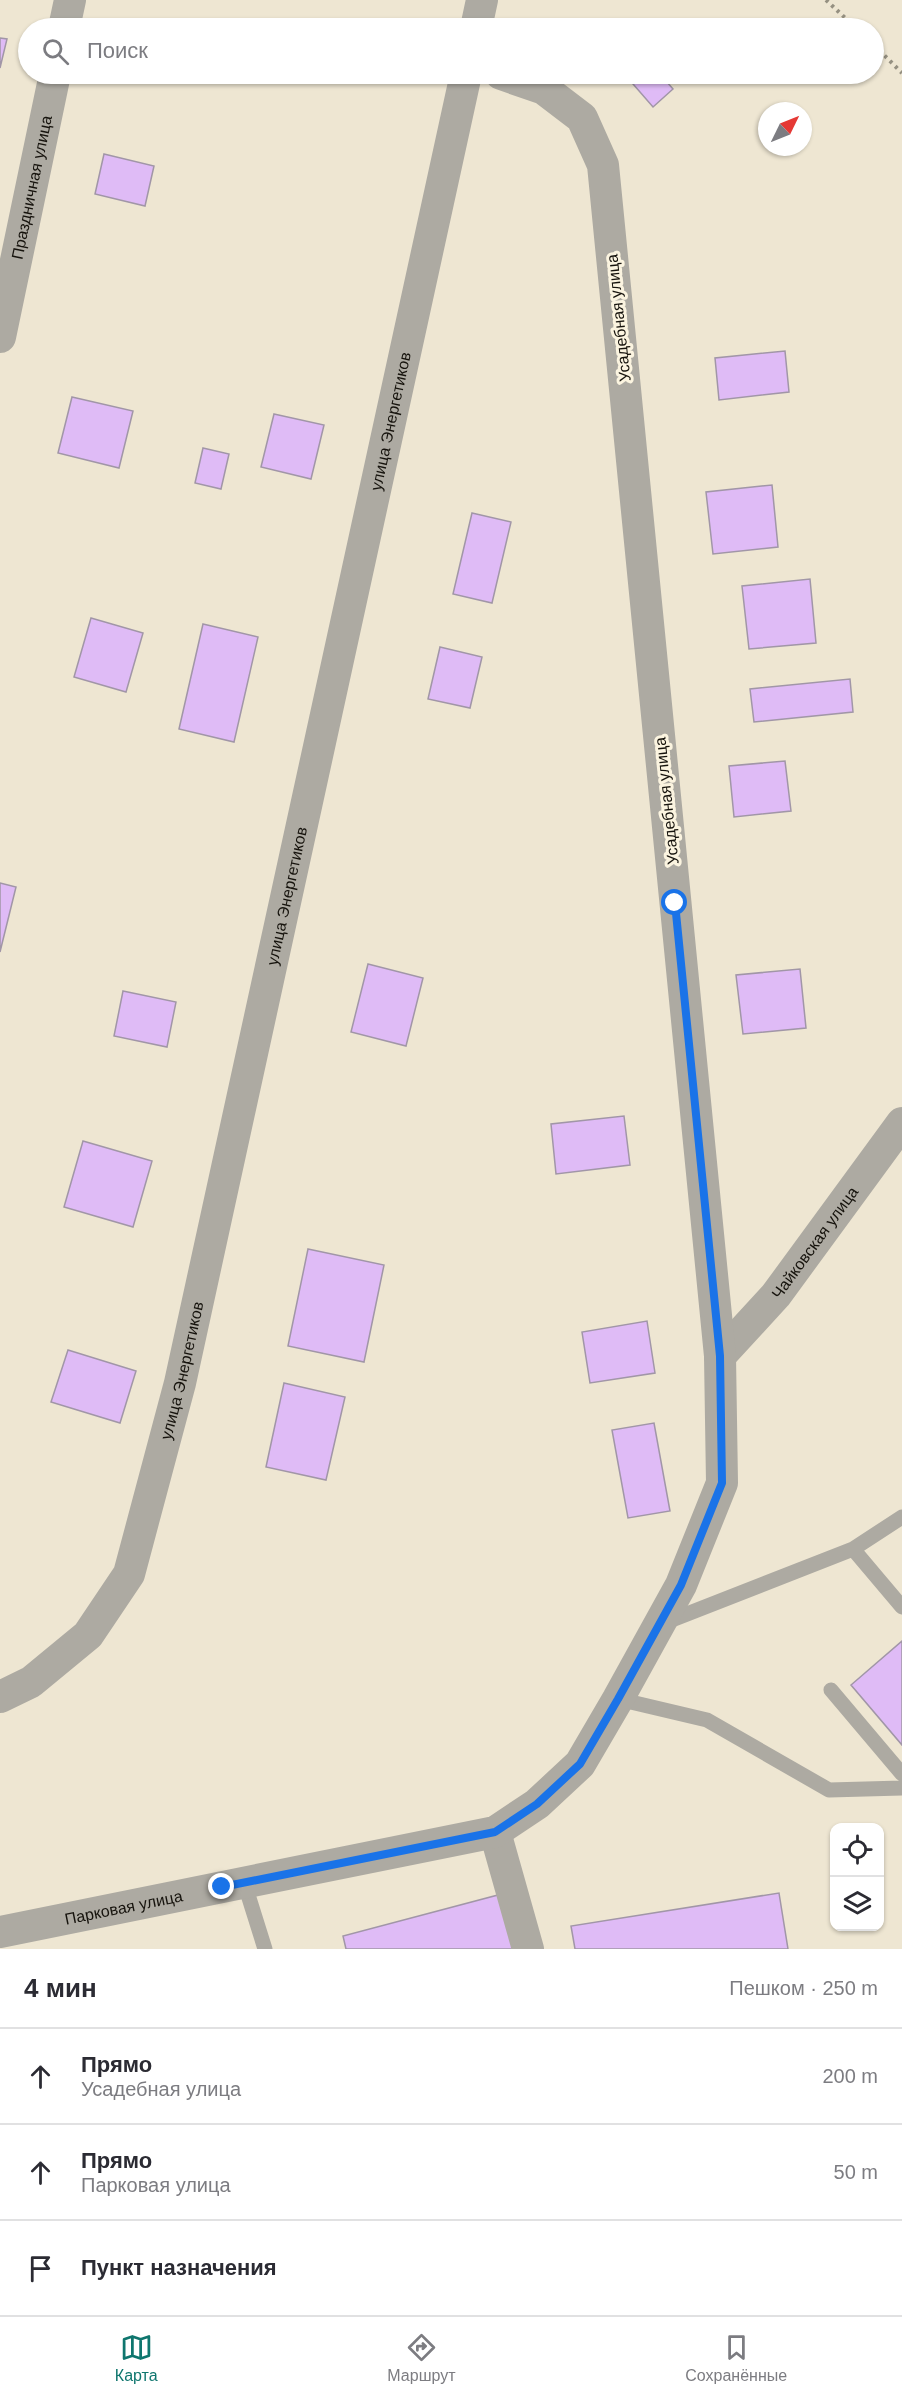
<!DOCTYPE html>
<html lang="ru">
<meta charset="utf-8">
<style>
:root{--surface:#fff;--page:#f2f2f3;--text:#2b2b33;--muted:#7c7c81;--line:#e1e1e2;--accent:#0f766e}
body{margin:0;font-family:Helvetica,sans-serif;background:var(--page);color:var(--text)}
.controls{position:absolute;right:18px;bottom:18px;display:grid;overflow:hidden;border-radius:12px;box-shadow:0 2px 4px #0004}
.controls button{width:54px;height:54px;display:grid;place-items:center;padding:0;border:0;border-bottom:2px solid var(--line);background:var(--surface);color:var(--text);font:30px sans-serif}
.compass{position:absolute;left:758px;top:102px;width:54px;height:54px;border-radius:50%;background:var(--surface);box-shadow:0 2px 4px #0004;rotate:47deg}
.stop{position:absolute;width:18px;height:18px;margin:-14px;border:4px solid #1a73e8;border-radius:50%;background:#fff}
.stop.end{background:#1a73e8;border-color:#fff;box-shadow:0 2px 6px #0008}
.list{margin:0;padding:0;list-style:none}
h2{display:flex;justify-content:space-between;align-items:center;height:78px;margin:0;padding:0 24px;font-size:26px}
h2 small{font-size:20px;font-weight:400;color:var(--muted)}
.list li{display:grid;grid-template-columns:39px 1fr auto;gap:18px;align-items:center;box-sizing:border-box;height:96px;padding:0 24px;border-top:2px solid var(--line)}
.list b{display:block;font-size:22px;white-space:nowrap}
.list p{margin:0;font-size:20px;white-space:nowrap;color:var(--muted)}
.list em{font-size:20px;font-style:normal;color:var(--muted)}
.icon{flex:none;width:33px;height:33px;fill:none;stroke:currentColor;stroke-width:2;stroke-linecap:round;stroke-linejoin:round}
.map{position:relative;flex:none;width:902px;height:1949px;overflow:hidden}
.search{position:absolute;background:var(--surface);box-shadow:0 2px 4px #0004;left:18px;right:18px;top:18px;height:66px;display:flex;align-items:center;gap:15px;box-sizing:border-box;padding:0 21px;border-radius:33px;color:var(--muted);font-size:22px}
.sheet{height:366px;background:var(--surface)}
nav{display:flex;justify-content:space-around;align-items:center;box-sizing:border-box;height:84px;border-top:2px solid var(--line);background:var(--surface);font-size:16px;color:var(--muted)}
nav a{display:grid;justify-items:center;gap:3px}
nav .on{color:var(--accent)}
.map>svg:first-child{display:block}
.building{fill:#dfbbf6;stroke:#a196a7;stroke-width:1.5}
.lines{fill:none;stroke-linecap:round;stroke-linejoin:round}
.path{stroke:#959081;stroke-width:4;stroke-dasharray:3 4.5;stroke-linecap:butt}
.lane{stroke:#adaaa2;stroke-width:15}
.street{stroke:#adaaa2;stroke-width:32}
.route{stroke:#1a73e8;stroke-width:8}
.labels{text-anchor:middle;stroke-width:6;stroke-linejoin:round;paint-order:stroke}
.street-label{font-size:16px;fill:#16130d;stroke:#fbf4e0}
</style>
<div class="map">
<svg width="902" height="1949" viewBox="0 0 902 1949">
<rect width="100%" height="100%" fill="#eee6d2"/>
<path class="building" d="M0,38L7,39L0,68Z
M631,74H660L673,89L653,107L627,77Z
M104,154L154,166L145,206L95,194Z
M785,351L789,392L719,400L715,358Z
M72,397L133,411L119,468L58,453Z
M274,414L324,425L311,479L261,467Z
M203,448L229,454L221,489L195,483Z
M772,485L778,547L713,554L706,492Z
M472,513L511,522L492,603L453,594Z
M810,579L816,643L749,649L742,586Z
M91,618L143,633L126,692L74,677Z
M203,624L258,637L234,742L179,729Z
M440,647L482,657L470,708L428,699Z
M850,679L853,712L754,722L750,689Z
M785,761L791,811L734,817L729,766Z
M0,883L16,887L0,952Z
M368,964L423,978L406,1046L351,1032Z
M800,969L806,1028L743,1034L736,975Z
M123,991L176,1002L167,1047L114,1036Z
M624,1116L630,1165L556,1174L551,1124Z
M83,1141L152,1161L133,1227L64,1207Z
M308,1249L384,1265L364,1362L288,1346Z
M647,1321L655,1373L590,1383L582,1332Z
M68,1350L136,1371L120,1423L51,1402Z
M284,1383L345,1397L326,1480L266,1467Z
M654,1423L670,1511L628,1518L612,1430Z
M902,1641V1745L851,1685Z
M779,1893L788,1949H575L571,1926Z
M498,1895L513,1949H346L343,1936Z"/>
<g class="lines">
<path class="path" d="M826,0L856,28
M874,45L902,73"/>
<path class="lane" d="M853,1549L902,1607
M664,1623L853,1549L902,1517
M831,1690L902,1774
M618,1699L707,1720L829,1790L902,1788
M244,1882L265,1949"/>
<g class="street">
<path d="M64,28L70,0"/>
<path d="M476,28L482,0"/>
<path id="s1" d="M0,337L55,74"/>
<path id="s2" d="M720,1356L776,1295L902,1123"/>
<path id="s3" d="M0,1697L31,1682L88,1635L129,1574L180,1383L466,74"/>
<path d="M495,1832L528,1949"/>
<path id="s4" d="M0,1932L495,1832L537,1804L580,1764L618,1699L681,1585L722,1483L720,1356L603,165L582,118L544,89L501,74"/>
</g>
</g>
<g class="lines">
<path class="route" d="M222,1887L495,1832L537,1804L580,1764L618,1699L681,1585L722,1483L720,1356L675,903"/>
</g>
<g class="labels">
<g class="street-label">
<text dy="6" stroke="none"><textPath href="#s1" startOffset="153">Праздничная улица</textPath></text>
<text transform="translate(618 318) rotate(-96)" y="6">Усадебная улица</text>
<text dy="6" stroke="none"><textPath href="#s3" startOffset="1364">улица Энергетиков</textPath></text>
<text transform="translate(666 801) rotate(-96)" y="6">Усадебная улица</text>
<text dy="6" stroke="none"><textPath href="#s3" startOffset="878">улица Энергетиков</textPath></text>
<text dy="6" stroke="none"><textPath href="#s2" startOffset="148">Чайковская улица</textPath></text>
<text dy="6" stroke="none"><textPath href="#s3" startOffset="392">улица Энергетиков</textPath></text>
<text dy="6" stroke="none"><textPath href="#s4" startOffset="126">Парковая улица</textPath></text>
</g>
</g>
</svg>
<div class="controls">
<button><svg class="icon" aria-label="locate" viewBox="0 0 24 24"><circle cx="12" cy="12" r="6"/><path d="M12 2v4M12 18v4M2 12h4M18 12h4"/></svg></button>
<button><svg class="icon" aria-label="layers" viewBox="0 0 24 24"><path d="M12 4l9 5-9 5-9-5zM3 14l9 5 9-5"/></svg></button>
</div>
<svg class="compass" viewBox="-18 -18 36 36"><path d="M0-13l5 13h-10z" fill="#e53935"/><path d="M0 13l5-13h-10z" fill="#7c7c81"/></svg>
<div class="stop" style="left:675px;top:903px"></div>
<div class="stop end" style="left:222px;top:1887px"></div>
<div class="search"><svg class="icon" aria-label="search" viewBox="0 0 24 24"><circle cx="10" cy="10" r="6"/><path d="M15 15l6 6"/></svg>Поиск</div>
</div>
<section class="sheet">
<h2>4 мин<small>Пешком · 250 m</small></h2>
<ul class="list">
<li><svg class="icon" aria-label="ahead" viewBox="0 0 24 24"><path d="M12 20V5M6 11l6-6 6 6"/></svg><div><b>Прямо</b><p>Усадебная улица</p></div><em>200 m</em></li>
<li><svg class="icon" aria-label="ahead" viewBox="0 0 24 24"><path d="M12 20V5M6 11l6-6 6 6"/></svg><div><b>Прямо</b><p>Парковая улица</p></div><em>50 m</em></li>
<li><svg class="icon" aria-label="arrive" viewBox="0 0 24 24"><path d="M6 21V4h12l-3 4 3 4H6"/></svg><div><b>Пункт назначения</b></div></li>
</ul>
</section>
<nav>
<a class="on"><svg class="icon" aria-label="map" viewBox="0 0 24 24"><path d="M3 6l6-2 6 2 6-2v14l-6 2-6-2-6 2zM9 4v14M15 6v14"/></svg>Карта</a>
<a><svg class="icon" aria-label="directions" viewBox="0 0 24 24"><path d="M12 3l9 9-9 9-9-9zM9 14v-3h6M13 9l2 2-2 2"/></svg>Маршрут</a>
<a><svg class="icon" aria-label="saved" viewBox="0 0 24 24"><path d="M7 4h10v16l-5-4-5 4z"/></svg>Сохранённые</a>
</nav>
